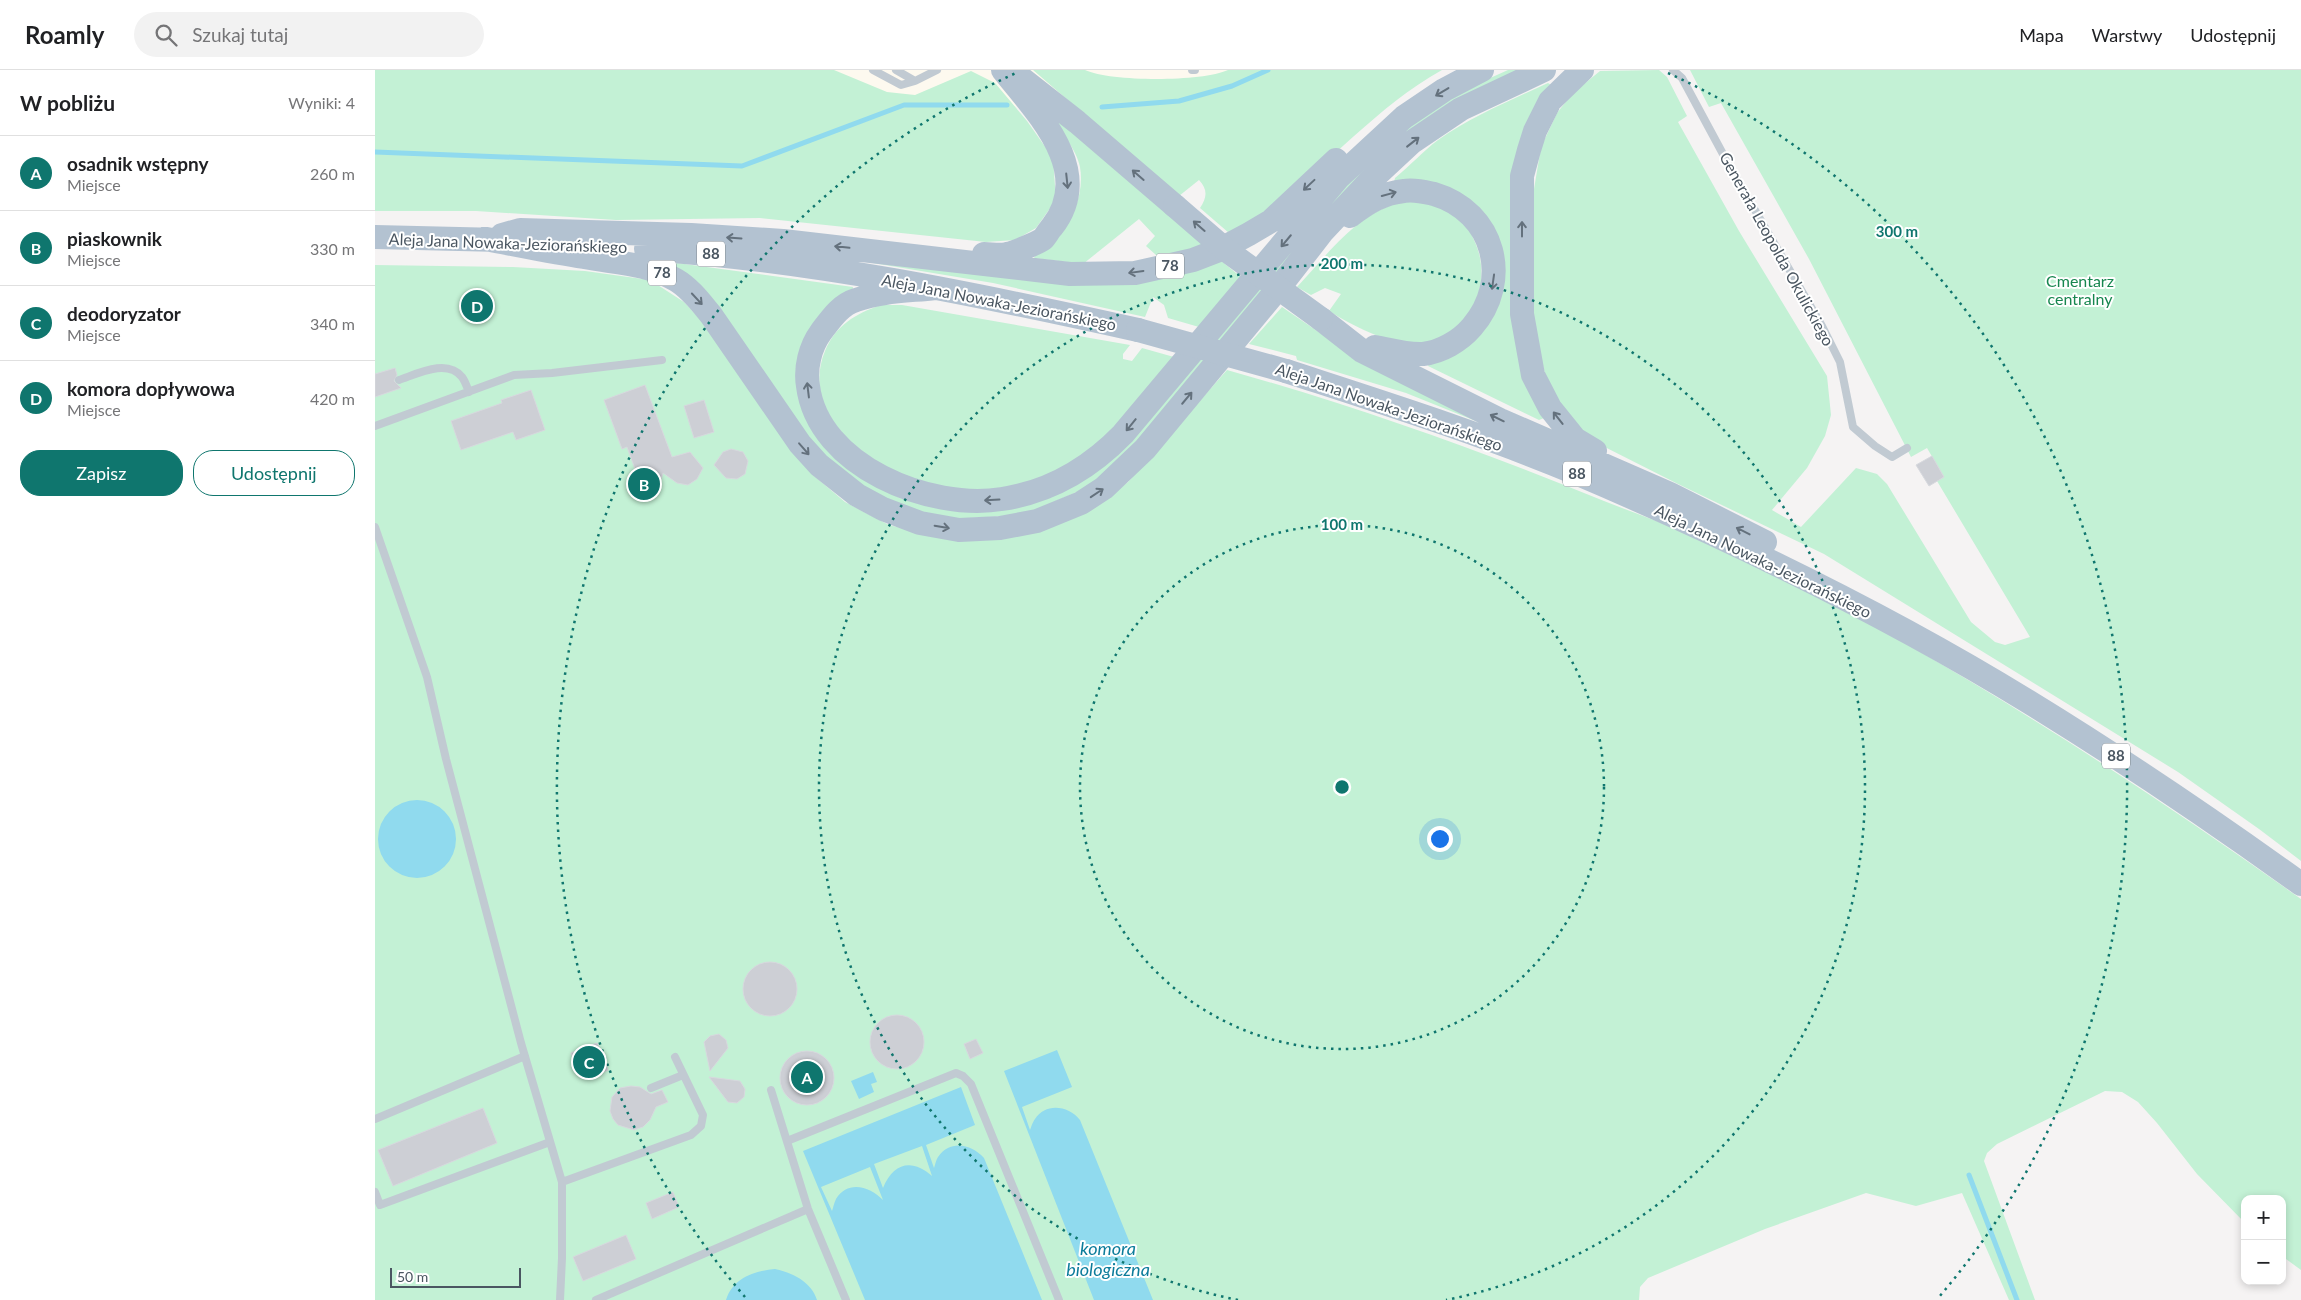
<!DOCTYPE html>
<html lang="pl">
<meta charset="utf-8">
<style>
:root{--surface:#fff;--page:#f2f2f2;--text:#202124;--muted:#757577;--line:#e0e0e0;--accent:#0f766e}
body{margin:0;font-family:Lato,sans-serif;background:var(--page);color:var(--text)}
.controls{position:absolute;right:15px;bottom:15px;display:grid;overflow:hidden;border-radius:10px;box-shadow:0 2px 8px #0003}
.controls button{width:45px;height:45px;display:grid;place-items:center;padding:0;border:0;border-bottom:1px solid var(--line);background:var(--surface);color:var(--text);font:25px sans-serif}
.scale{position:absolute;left:15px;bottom:12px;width:131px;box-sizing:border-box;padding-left:5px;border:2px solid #4a5661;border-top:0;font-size:14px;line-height:18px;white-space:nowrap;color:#4a5661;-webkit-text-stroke:4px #fff;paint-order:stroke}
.you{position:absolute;left:1064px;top:768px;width:18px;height:18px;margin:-12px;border:4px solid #fff;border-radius:50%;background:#1a73e8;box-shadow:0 0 0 8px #1a73e833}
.badge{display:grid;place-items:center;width:32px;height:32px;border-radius:50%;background:var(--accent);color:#fff;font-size:16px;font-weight:700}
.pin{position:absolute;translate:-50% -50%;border:2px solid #fff;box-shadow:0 1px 5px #0006}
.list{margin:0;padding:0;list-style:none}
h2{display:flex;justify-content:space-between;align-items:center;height:65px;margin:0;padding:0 20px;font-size:21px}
h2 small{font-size:16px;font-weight:400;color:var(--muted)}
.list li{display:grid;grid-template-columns:32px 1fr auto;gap:15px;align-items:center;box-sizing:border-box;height:75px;padding:0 20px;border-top:1px solid var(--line)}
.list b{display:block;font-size:19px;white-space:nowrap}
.list p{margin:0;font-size:16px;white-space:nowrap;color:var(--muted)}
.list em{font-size:16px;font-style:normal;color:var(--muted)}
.actions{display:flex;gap:10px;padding:15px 20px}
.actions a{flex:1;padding:11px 0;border:1px solid var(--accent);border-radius:20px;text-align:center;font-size:18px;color:var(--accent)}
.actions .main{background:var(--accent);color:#fff}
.icon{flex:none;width:28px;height:28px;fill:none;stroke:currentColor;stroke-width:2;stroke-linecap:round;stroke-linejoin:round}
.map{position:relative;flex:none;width:1926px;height:1230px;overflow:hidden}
header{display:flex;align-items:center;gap:30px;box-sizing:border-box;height:70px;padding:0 25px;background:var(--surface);border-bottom:1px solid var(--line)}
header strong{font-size:24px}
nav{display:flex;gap:28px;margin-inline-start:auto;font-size:18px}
.search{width:350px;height:45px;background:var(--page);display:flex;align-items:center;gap:12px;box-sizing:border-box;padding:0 18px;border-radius:28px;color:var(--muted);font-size:19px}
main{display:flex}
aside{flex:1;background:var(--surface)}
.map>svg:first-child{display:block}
.commercial{fill:#fdf9ef}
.green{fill:#c3f1d5}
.water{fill:#90daee;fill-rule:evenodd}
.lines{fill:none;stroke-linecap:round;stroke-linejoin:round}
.stream{stroke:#90daee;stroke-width:5}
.building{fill:#cdcfd5;stroke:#d7d9de}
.service{stroke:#c1cad2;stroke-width:8}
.primary{stroke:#b3c2d1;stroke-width:24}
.primary-bridge{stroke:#b3c2d1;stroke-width:24}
.oneway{stroke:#64717d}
.ring{fill:none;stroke:#0f766e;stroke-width:2.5;stroke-dasharray:2.5 5}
.labels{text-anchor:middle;stroke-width:4;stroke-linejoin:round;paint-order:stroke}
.shield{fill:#fff;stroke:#808990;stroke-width:1}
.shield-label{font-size:15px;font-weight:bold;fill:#4a5661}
.street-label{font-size:16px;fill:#4a5661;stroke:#fff}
.park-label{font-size:16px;fill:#17864f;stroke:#fff}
.water-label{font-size:18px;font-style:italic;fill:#0c7c9b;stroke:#fff}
.centre{fill:#0f766e;stroke:#fff;stroke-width:2.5}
.ring-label{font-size:15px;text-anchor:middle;font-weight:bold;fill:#0f766e;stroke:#fff;stroke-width:4;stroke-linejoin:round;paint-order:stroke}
</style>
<header>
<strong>Roamly</strong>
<div class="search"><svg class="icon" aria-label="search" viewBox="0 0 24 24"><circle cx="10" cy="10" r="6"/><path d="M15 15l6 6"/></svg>Szukaj tutaj</div>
<nav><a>Mapa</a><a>Warstwy</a><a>Udostępnij</a></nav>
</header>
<main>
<aside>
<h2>W pobliżu<small>Wyniki: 4</small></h2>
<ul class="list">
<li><span class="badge">A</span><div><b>osadnik wstępny</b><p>Miejsce</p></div><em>260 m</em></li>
<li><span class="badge">B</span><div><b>piaskownik</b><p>Miejsce</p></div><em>330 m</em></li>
<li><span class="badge">C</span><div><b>deodoryzator</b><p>Miejsce</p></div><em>340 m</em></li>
<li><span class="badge">D</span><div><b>komora dopływowa</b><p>Miejsce</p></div><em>420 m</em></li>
</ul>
<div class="actions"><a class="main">Zapisz</a><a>Udostępnij</a></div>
</aside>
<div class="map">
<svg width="1926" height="1230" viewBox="0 0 1926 1230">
<rect width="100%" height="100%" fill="#f5f3f3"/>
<path class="commercial" d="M445,0H893L727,37L529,35Z"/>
<path class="green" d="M0,0H459L512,22L540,25L596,1L620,13L652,51L678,88L681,130L661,158L640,170L611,172L385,148L241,150L101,141H0Z
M658,0H710C736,12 827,12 853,0H1067C1002,36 954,95 894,139C882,148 867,155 854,163L825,138C832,127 833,120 824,110L804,126Z
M1133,0H1157L1080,36L764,373L716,416L648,445L578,449L545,443L509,430L454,393L299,195L302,193L478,217L477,221L422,305L428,341L442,366L499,415L525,428L553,436L690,420L966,120L1047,45L1113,9Z
M1284,0L1292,7L1312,46L1303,52L1364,161L1452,306L1456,345L1450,366L1432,398L1397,440L1426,457L1481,398L1502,404L1512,414L1596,552L1620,572L1630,575L1655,567L1562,411L1569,407L1552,378L1536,387L1434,189L1346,33L1334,37L1315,0H1926V791L1884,759L1803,702L1449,484L1303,414L1204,364L1177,330L1159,262L1156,137L1166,77L1182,43L1197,24L1225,1Z
M1173,13L1178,16L1140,113L1169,348L1164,350L1053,296L1055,292L1087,280L1122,166L1019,112L1020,108C1035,96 1048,81 1063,70C1097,46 1136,30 1173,13Z
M673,44L689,53L830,176L789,187L781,185L771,176L780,166L764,149L708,194L659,188C663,179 677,173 684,165C700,147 709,121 705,97C702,80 684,58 673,44Z
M1036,130C1053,132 1071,137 1085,148C1091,153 1096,163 1099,170C1119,211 1097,262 1053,273C1023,280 978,256 954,241L966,224L950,218L936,225L922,217C956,181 985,138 1036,130Z
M456,186L652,207L845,190L866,207L824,257L793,248L789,235L778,227L770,247L618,213Z
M0,195L138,197L210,201L275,210L309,232L337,262L438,405L470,432L514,455L571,469L735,426L753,412L852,300C981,336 1106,381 1229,431C1274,449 1321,464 1364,485C1561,582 1747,702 1926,829V1200L1907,1186V1129H1870V1153L1822,1104L1782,1053L1763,1032L1747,1022L1730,1021L1622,1074L1612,1083L1609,1091L1660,1230H1634L1587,1123L1541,1136L1491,1123L1390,1159L1273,1208L1265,1217L1264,1230H0Z
M506,235H527L755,275L748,284V289L757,291L767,278L799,287C767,325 737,369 694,394C681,402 656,413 642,417C628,421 608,421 593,420C528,420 418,359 450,281C461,255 480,244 506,235Z
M907,237L948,265L1160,375L1031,323L922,290L921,286L874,274Z"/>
<path class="water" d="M3 769a39 39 0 1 1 78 0a39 39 0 1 1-78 0Z
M682,980L697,1017L647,1037L655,1060C656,1058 657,1053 660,1049C671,1032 694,1036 705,1050L778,1230H719L629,1001Z
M498,1002L502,1012L496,1014L499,1022L484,1029L476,1011Z
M586,1017L600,1055L551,1075L559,1098C560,1095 561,1090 563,1087C575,1069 597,1074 609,1088L667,1230H490L428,1081ZM547,1076L557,1106C537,1088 518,1093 508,1118L499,1094ZM495,1097L508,1130C496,1117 473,1109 461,1129C459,1133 458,1138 457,1141L446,1117Z
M400,1199C417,1203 436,1211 442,1230H351C358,1208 379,1201 400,1199Z"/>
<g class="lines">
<path class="stream" d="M727,37L804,31L857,16L893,0
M0,82L367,96L529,35H632
M1594,1105L1642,1230"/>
</g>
<path class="building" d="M20,298L22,305L19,311L26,318L0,327V304Z
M270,315L297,387L315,382L328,398L322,409L313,415L302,413L288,403L281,425L267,430L256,422L254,412L260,399L252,377L247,379L229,330Z
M156,320L170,360L141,370L138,362L86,380L76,351L127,333L126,330Z
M329,330L339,362L319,368L309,336Z
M356,379L368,382L373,391L370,404L362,409L351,408L339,395L348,382Z
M1557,386L1569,407L1554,416L1541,395Z
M368 919a27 27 0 1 1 54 0a27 27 0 1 1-54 0Z
M495 972a27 27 0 1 1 54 0a27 27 0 1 1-54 0Z
M344,964L351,970L353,978L335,1001L329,972L335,966Z
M601,969L608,983L595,989L589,974Z
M222,973L233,1000L219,1006L217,1000L204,1005L196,983Z
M405 1008a27 27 0 1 1 54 0a27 27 0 1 1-54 0Z
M334,1007L365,1011L370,1019L369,1027L362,1033L353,1032Z
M256,1016L265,1017L276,1024L287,1020L293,1032L281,1037L275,1050L268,1057L259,1060L243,1055L238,1049L235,1041L237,1027L245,1018Z
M108,1038L122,1073L18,1116L3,1080Z
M298,1122L304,1137L277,1149L271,1133Z
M251,1165L261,1189L208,1211L198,1187Z"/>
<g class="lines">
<path class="service" d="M498,0L526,15L540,11
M521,0L540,11L562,0
M817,0H820
M1298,0L1307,8L1355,97L1447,256L1465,292L1478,357L1500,376L1517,387L1532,378
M24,310C42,304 72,288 87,307C90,311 92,317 94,322
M0,356L139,305L177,303L287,290
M0,457L52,607L71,689L146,973L187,1112
M276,1018L308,1005
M396,1020L433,1139L471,1230
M0,1049L150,986
M412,1071L581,1003L588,1006L596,1014L684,1230
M0,1122L5,1135L175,1072
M185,1230L187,1188V1112L316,1065L326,1056L328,1045L300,987
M221,1230L433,1139"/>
<path class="primary" d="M1207,0L1175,31L1160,61L1154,80L1147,106V244L1158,305L1175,338L1200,369L1220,381
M646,8L702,52L800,136
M975,146C992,133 1008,123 1029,121C1039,119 1050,122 1059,124C1120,142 1137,211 1097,257C1085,271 1066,282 1048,284C1031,285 1016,280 1000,277
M127,165L145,160L316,165L408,171L695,204L760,203L818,190L844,180L874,164L896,151L961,90
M0,167L126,170
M110,169C143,175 176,182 209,187C241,193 272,193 301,210C315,218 326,233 336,245L425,374L444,395L482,425L508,439L545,453L584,460L625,458L662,451L706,433L729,418L770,379L910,210L948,161L994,112L1037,72L1086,39L1169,0
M271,179C437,190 601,224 763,260
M609,184C616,184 625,186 632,184C639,183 662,173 668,169C671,166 674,160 677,157C721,101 662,43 628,0
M560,218C534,221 506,221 481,230C465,235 456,249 446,262C435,277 430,298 433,316C443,396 555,441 627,429C674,422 715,398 748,364L963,108L1029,47L1069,20L1107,0
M946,249L987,281L1125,350L1295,424L1390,472
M911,301C1009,333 1108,364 1203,404C1358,470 1511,544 1654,632C1747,689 1837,750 1926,814"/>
<path class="primary-bridge" d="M800,136L851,180L946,249
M763,260L911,301"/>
</g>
<defs><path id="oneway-shaft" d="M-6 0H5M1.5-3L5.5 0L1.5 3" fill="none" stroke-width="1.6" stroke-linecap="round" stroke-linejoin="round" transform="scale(1.25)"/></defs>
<g class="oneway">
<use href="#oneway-shaft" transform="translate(1067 22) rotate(149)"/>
<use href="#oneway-shaft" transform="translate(1038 72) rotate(-38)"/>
<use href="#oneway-shaft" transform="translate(763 105) rotate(-139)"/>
<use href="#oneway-shaft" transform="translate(692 111) rotate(84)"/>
<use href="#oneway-shaft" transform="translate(934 115) rotate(137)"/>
<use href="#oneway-shaft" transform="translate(1014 124) rotate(-15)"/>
<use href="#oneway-shaft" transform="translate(824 156) rotate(-139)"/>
<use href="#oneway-shaft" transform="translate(1147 159) rotate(-90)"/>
<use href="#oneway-shaft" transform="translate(359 168) rotate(-176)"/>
<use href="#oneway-shaft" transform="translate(911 171) rotate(130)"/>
<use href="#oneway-shaft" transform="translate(467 177) rotate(-174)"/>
<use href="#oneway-shaft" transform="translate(761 202) rotate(172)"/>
<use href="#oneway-shaft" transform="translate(1118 212) rotate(98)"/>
<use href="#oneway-shaft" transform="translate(322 229) rotate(47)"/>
<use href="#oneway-shaft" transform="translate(433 320) rotate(-97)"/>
<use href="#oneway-shaft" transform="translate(812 328) rotate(-50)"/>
<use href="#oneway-shaft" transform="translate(1122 348) rotate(-154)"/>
<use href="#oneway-shaft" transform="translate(1183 348) rotate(-128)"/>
<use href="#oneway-shaft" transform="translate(756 355) rotate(129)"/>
<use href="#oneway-shaft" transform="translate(429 379) rotate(49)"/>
<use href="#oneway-shaft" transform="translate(722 423) rotate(-34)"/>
<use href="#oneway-shaft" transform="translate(617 430) rotate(177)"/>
<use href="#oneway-shaft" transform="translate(567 457) rotate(10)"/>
<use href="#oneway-shaft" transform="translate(1368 461) rotate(-153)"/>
</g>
<g class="ring">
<circle cx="967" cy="717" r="262"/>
<path d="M863 1230A523 523 0 1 1 1071 1230"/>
<path d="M370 1227A785 785 0 0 1 641 3M1293 3A785 785 0 0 1 1564 1227"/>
</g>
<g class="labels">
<g class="shield">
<rect x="322" y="171.5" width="28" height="25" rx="4"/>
<rect x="781" y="183.5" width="28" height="25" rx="4"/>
<rect x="273" y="190.5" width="28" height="25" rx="4"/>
<rect x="1188" y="391.5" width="28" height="25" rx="4"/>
<rect x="1727" y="673.5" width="28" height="25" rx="4"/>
</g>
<g class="shield-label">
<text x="336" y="189">88</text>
<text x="795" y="201">78</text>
<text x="287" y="208">78</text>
<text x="1202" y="409">88</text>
<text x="1741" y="691">88</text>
</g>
<g class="street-label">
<text transform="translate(133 173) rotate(2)" y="6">Aleja Jana Nowaka-Jeziorańskiego</text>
<text transform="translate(1402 179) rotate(61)" y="6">Generała Leopolda Okulickiego</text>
<text transform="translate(624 232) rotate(11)" y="6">Aleja Jana Nowaka-Jeziorańskiego</text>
<text transform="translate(1014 337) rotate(19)" y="6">Aleja Jana Nowaka-Jeziorańskiego</text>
<text transform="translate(1388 491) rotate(26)" y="6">Aleja Jana Nowaka-Jeziorańskiego</text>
</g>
<g class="park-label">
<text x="1705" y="217">Cmentarz<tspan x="1705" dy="18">centralny</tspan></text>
</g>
<g class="water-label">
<text x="733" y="1185">komora<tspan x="733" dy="21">biologiczna</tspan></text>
</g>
</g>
<circle cx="967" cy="717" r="8" class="centre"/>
<g class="ring-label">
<text x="1522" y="167">300 m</text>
<text x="967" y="199">200 m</text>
<text x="967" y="460">100 m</text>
</g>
</svg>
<div class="controls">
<button>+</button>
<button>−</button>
</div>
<div class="scale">50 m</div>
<div class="you"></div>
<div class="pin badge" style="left:432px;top:1007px">A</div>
<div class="pin badge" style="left:269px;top:414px">B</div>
<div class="pin badge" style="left:214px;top:992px">C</div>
<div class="pin badge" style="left:102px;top:236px">D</div>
</div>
</main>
